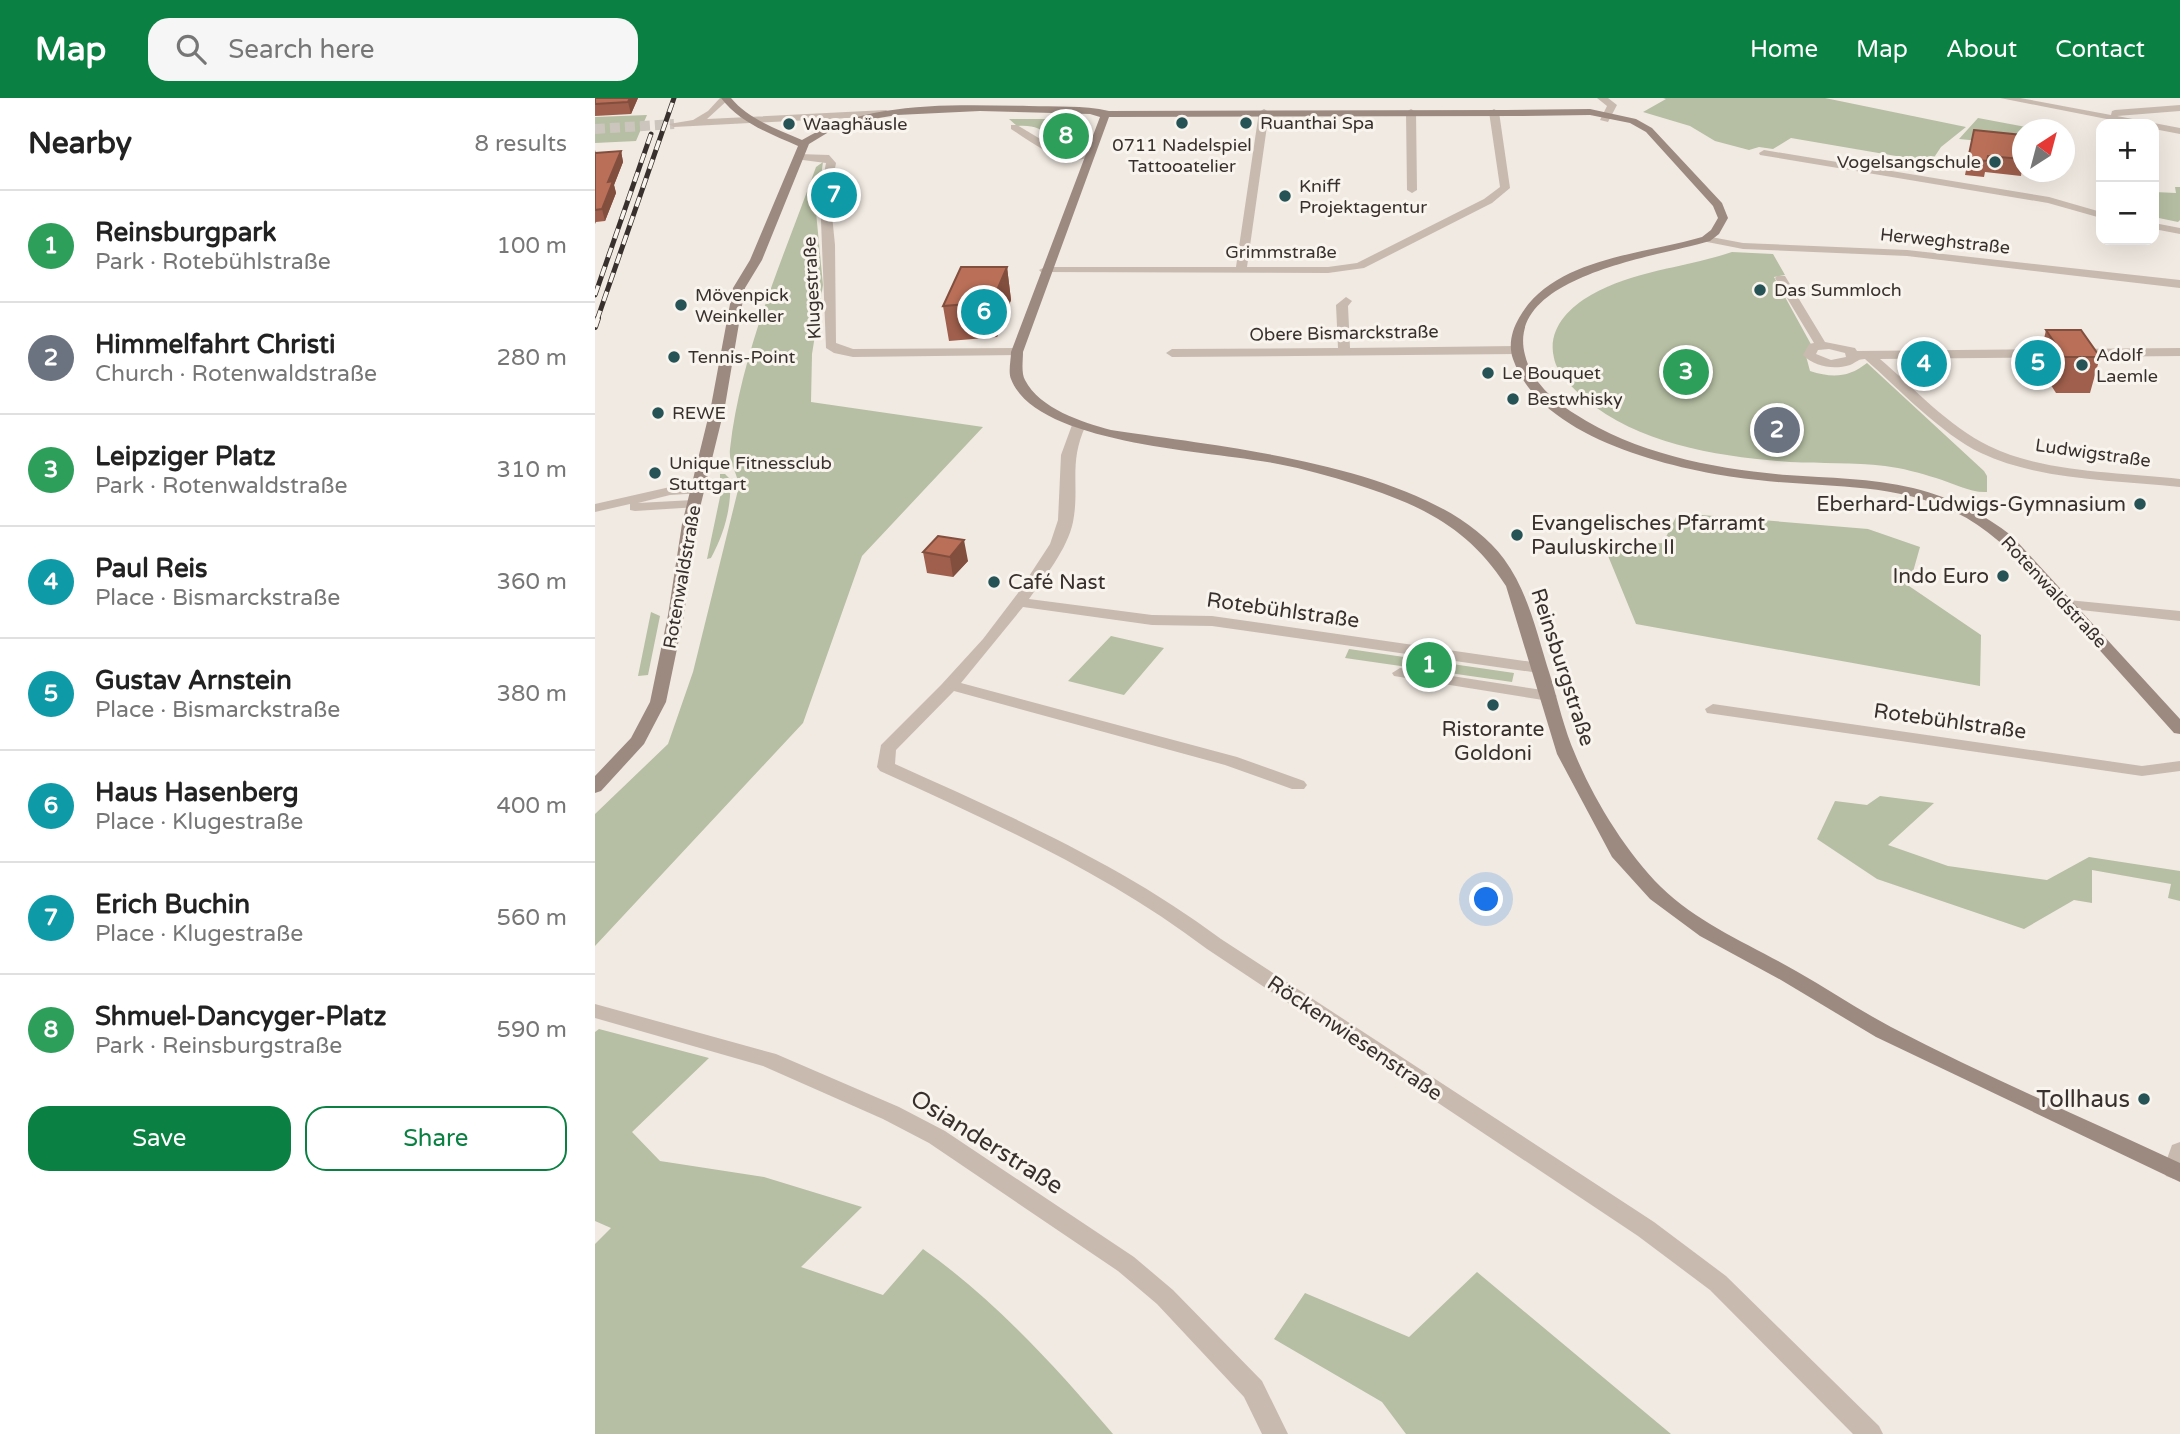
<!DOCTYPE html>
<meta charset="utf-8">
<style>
:root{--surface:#fff;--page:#f6f6f6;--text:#222;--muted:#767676;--line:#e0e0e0;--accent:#0b8043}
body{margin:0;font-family:"Varela Round",sans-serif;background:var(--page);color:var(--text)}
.controls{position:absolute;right:21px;top:21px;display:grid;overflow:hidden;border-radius:14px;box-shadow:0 7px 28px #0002}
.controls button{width:63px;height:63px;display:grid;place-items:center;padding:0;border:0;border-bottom:2px solid var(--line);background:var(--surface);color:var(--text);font:35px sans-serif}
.compass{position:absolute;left:1417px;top:21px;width:63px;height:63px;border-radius:50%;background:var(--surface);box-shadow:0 7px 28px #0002;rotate:36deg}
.you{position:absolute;left:892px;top:802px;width:24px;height:24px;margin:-18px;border:5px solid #fff;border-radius:50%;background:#1a73e8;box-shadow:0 0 0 10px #1a73e833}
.badge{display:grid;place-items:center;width:46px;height:46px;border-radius:50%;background:var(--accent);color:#fff;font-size:23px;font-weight:700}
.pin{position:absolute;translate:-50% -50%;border:4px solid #fff;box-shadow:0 2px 7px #0006}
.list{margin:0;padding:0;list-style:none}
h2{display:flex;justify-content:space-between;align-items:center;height:91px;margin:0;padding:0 28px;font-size:30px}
h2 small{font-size:23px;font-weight:400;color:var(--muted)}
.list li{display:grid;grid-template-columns:46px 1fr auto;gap:21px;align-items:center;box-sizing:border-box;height:112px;padding:0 28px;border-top:2px solid var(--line)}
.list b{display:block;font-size:26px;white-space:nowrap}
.list p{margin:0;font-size:23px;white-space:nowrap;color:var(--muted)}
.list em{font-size:23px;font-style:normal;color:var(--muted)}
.actions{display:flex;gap:14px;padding:21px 28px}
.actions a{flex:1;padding:16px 0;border:2px solid var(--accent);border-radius:21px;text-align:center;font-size:24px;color:var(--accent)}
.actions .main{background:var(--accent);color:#fff}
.icon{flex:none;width:38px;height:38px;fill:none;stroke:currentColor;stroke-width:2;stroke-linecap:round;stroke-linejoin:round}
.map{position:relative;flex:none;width:1585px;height:1336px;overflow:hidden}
header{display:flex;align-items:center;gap:42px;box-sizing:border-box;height:98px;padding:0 35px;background:var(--accent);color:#fff}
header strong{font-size:33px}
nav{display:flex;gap:38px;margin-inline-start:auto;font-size:24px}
.search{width:490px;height:63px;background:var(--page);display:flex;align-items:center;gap:18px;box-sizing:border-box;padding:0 24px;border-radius:21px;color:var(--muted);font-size:26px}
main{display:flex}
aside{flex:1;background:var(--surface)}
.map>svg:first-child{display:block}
.green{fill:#b6bfa3}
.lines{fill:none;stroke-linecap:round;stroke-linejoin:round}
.street-tunnel{stroke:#ccc5be;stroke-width:10;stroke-dasharray:10 5;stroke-linecap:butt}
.street{fill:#c8baaf;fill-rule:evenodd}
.secondary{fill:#9c8a80;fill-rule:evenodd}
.rail-far1-casing{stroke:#38302c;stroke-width:5}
.rail-casing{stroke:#38302c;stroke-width:6}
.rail-far1{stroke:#f9f4ee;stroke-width:3.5;stroke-dasharray:10;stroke-linecap:butt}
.rail{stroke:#f9f4ee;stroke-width:4.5;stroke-dasharray:12;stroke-linecap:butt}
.wall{fill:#9f5f4c}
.shaded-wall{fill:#824e3e}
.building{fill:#b96f58;stroke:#824e3e;stroke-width:2}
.poi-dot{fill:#265356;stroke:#f9f4ee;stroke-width:2.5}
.labels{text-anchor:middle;stroke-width:6;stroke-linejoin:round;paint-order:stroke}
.far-poi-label{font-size:18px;fill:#38302c;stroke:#f9f4ee;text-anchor:start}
.far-street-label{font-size:18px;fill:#38302c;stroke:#f9f4ee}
.poi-label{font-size:21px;fill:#38302c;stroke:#f9f4ee;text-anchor:end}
.street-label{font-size:21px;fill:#38302c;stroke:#f9f4ee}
.near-poi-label{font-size:24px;fill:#38302c;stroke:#f9f4ee;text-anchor:end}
.near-street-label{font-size:24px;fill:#38302c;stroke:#f9f4ee}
</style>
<header>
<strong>Map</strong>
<div class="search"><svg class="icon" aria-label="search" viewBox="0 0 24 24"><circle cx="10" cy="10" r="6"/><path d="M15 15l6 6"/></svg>Search here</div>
<nav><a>Home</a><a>Map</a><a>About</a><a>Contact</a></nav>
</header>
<main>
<aside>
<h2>Nearby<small>8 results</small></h2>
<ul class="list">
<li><span class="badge" style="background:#2e9e5b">1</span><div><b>Reinsburgpark</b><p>Park · Rotebühlstraße</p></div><em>100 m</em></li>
<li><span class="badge" style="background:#6b7280">2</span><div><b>Himmelfahrt Christi</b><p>Church · Rotenwaldstraße</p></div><em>280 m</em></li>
<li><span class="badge" style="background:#2e9e5b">3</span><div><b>Leipziger Platz</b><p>Park · Rotenwaldstraße</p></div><em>310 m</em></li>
<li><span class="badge" style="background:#0f9aa8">4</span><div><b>Paul Reis</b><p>Place · Bismarckstraße</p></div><em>360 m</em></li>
<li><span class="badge" style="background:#0f9aa8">5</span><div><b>Gustav Arnstein</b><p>Place · Bismarckstraße</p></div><em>380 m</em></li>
<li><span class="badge" style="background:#0f9aa8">6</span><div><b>Haus Hasenberg</b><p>Place · Klugestraße</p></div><em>400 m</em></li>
<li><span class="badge" style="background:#0f9aa8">7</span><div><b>Erich Buchin</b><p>Place · Klugestraße</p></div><em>560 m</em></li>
<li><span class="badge" style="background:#2e9e5b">8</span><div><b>Shmuel-Dancyger-Platz</b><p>Park · Reinsburgstraße</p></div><em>590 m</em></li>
</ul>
<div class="actions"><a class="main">Save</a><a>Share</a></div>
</aside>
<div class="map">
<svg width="1585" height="1336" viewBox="0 0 1585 1336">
<rect width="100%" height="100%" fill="#f1eae2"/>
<path class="green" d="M1068,0H1230L1371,29L1346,49L1336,64L1196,40L1178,51L1164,49L1154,52L1120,43L1095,28L1048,14L1071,1Z
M52,17L41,43L0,45V19Z
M1383,20L1442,31L1428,32L1427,47L1364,41Z
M414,21H484L489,25L482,45C454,45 452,25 422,28Z
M228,64L221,114L228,187L217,256L216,304L388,329L267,458L208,625L0,848V716L73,646L98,574L143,392C145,376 133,367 135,351C146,254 188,161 221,69Z
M1580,89H1585V122L1583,124L1559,119V103H1561L1559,94L1581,95Z
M1137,154L1178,156L1190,177L1179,179L1218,250L1211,258L1215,273C1237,280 1253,280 1272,265L1389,373L1392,378V394C1375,395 1358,385 1341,380C1325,375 1307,370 1290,368C1258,364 1226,366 1195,364C1126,359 1045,347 990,301C978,290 962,276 959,260C952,232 973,210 996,197C1040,172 1090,170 1137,154Z
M125,376H130L135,381C137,409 129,436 116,460L112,461L125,399Z
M1083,415L1273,431L1325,449L1314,488L1386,537L1385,588L1041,526L1009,448L1068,445Z
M56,514L65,518L53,577L43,578Z
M516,538L569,550L529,597L473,583Z
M754,551L919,575L917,584L750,560Z
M1285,698L1339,705L1293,747L1353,768L1452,782L1494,759L1585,773V803L1573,800L1576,786L1497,772V805L1479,802L1429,831L1282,781L1222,741L1240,703L1272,707Z
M4,931L114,960L37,1034L65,1063L169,1079L267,1109L206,1169L288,1197L328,1151C400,1202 461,1269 518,1336H0V1146L16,1130L0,1123V934Z
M882,1174L1076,1336H811L787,1304L679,1241L710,1195L814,1239Z"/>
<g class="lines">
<path class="street-tunnel" d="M0,31L79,26"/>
<path class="street" d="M125,0H135L112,21L291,12L296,15L291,18L79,29L74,26L98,22L113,13Z
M1002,0H1013L1022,7L1013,24L1005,22L1012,8Z
M1405,0H1425L1516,17L1517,13L1520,12L1585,7V13L1522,18L1585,30V36L1559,31V26H1537Z
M669,11L674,14L652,169H733L762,165L889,101L905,89L894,14L899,11L904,14L915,90L897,105L769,170L733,175L446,174L444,172L450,169H641L664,14Z
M816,11L821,14L822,92L817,95L812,92L811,14Z
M416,27H422L467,54L495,53L500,56C472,74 439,45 416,31Z
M1169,52L1454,99L1506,114V120L1453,105L1165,57L1164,55Z
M204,56L234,57L241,65L235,97L240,147L241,245L258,251L422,250L428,254L426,257L258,259L239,255L231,250L225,97L231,65L200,61L199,59Z
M1559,125L1585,130V136L1559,131Z
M1111,138L1148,145L1312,152L1585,182V190L1312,158L1148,151L1107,143L1105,141Z
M1182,178H1190L1230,244L1260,250L1262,253L1585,250V258L1285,261C1319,290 1353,328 1394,348C1448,375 1526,374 1585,381V389C1520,382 1446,383 1386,355C1346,336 1303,290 1270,261C1263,261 1262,264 1255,267C1239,272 1220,269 1208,257L1214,246L1219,245L1180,180ZM1234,251L1250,255L1251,259L1236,262L1221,256L1223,252Z
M751,199L757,203L753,208L755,250L922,248L928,252L922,256L577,259L571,255L577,251L743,250L741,207Z
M484,323L491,327C473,365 485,388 478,424C472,452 450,478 434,501L557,517L617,518L944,565L952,570L944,575L617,528L557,527L428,509L366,585L642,659L709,683L712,687L709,691H697L630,667L359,593L301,652L300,666C413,717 526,766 626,841L1059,1124L1131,1178L1284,1328L1288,1336H1258L1115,1192L1043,1138L612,851C512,775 399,725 285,673L282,669L286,647L346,587L388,541L423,495L455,446L463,422L466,357L477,327Z
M102,388L107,389V395L75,397L43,405L98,402L103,403V409L40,413L35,412V406L0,414V406L75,389Z
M1473,502L1585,513V523L1468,510L1465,507Z
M805,570L954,593L962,598L954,603L799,578L797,575Z
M1118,606L1547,668L1585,663V673L1547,678L1112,615L1110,611Z
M0,906L181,956L304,1009L350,1033L539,1159L578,1192L667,1283L693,1336H667L649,1299L562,1206L523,1173L334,1045L288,1021L168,968L0,920Z
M1585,1044V1079L1579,1081L1571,1078L1568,1072L1577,1047Z"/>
<path class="secondary" d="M126,0H136C153,21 182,31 207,42C273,2 359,7 434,8C460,9 488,7 514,13L911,12L995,11L1041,21L1057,30L1127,105L1133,120L1124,136L1115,143C1066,158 909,177 930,257C936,283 959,303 980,316C1042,356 1119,371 1192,377C1234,380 1276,380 1318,390C1355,399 1387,415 1417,438L1585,621V636L1579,635C1542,594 1506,553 1469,513C1436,476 1406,436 1360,414C1298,384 1230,390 1163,382C1087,374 946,343 918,261C913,247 917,232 924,220C958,159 1048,157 1107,139L1116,132L1123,120L1118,108L1051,34L1035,25L995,17L922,18L514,19L428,254C428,262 426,275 430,282C445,311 487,324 516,332C625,349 840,367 909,461C934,495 942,537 955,577C963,603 969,631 980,656C999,702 1031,754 1066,789C1104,826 1156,847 1201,873C1233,891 1264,912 1296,929C1390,978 1489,1020 1585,1065V1084L1281,939L1186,882L1105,838L1055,801L1017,759L962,656L911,488C873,429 826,407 760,386C735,378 709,371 683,366C621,353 441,348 416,281C413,274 416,262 416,254L505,19L495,16L385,13L302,17L266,23L237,32L214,46L167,162L150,190L130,308L101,426L89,517L71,604L49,646L6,693L0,695V678L36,640L55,604L73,517L87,426L116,308L138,190L155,162L203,48C176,36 145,25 126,0Z"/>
<defs>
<path id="rail-far1" d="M0,197L56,36
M2,222L79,0"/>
<path id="rail" d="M0,229L3,220"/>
</defs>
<use href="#rail-far1" class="rail-far1-casing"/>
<use href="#rail" class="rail-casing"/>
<use href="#rail-far1" class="rail-far1"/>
<use href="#rail" class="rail"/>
</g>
<path class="wall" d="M0,0H43L36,16L0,18Z
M1379,32L1427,37V71L1426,78L1390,74L1389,79L1370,77Z
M0,52L1,55L26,53L28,64L19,87L21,95L10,123L1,124L0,126Z
M412,169L416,202L402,239L354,243L348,208Z
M1451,232L1505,259L1495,295H1461L1443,267Z
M343,438L373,463L358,479L332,475L328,454Z"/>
<path class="shaded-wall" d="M35,0H43L36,16L33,4Z
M26,53L28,64L19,87L21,95L10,123L7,111L13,84Z
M412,169L416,202L402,239L397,204Z
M369,442L373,463L358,479L355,459Z"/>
<path class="building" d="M0,0H35L33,4L0,6Z
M1379,32L1427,37V61L1393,58L1392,63L1373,61Z
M26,53L13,84L18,83L7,111L0,112V55Z
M366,169H412L397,204L348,208Z
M1451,232H1486L1505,259H1469Z
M343,438L369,442L355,459L328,454Z"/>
<g class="poi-dot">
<circle cx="587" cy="25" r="7"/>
<circle cx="651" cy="25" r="7"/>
<circle cx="194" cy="26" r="7"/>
<circle cx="1400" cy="64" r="7"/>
<circle cx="690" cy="98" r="7"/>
<circle cx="1165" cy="192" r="7"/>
<circle cx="86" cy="207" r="7"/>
<circle cx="79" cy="259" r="7"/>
<circle cx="1487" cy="267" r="7"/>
<circle cx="893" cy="275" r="7"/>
<circle cx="918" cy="301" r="7"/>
<circle cx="63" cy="315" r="7"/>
<circle cx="60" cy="375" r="7"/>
<circle cx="1545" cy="406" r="7"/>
<circle cx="922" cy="437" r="7"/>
<circle cx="1408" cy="478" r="7"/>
<circle cx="399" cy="484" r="7"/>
<circle cx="898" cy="607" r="7"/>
<circle cx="1549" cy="1001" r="7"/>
</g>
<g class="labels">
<g class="far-poi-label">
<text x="665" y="31">Ruanthai Spa</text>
<text x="208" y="32">Waaghäusle</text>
<text x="587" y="53" text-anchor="middle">0711 Nadelspiel<tspan x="587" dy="21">Tattooatelier</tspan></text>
<text x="1386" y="70" text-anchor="end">Vogelsangschule</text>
<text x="704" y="94">Kniff<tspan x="704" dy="21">Projektagentur</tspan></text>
<text x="1179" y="198">Das Summloch</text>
<text x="100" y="203">Mövenpick<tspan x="100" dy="21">Weinkeller</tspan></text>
<text x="1501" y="263">Adolf<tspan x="1501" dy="21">Laemle</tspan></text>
<text x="93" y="265">Tennis-Point</text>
<text x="907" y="281">Le Bouquet</text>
<text x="932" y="307">Bestwhisky</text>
<text x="77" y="321">REWE</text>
<text x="74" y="371">Unique Fitnessclub<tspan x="74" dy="21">Stuttgart</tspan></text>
</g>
<g class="far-street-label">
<text transform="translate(1350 143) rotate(6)" y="6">Herweghstraße</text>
<text x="686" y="160">Grimmstraße</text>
<text transform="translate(217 190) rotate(-93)" y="6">Klugestraße</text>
<text transform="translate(749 235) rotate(-1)" y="6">Obere Bismarckstraße</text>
<text transform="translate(1498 355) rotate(8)" y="6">Ludwigstraße</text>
<text transform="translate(87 479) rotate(-80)" y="6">Rotenwaldstraße</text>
<text transform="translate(1459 494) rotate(47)" y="6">Rotenwaldstraße</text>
</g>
<g class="poi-label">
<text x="1531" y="413">Eberhard-Ludwigs-Gymnasium</text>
<text x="936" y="432" text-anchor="start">Evangelisches Pfarramt<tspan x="936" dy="24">Pauluskirche II</tspan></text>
<text x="1394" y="485">Indo Euro</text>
<text x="413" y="491" text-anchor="start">Café Nast</text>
<text x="898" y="638" text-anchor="middle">Ristorante<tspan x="898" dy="24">Goldoni</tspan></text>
</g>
<g class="street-label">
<text transform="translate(688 512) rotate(8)" y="7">Rotebühlstraße</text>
<text transform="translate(968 569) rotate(72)" y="7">Reinsburgstraße</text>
<text transform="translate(1355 623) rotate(8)" y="7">Rotebühlstraße</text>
<text transform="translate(760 940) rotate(34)" y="7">Röckenwiesenstraße</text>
</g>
<g class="near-poi-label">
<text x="1535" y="1009">Tollhaus</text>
</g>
<g class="near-street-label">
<text transform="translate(392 1044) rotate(32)" y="8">Osianderstraße</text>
</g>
</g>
</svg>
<div class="controls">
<button>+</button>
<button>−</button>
</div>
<svg class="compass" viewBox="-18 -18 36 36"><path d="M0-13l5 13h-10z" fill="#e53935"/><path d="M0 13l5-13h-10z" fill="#767676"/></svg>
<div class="you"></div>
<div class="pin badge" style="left:834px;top:567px;background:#2e9e5b">1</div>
<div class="pin badge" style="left:1182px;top:332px;background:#6b7280">2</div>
<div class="pin badge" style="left:1091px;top:274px;background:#2e9e5b">3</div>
<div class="pin badge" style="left:1329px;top:266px;background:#0f9aa8">4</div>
<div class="pin badge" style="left:1443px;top:265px;background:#0f9aa8">5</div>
<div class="pin badge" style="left:389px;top:214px;background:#0f9aa8">6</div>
<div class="pin badge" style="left:239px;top:97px;background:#0f9aa8">7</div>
<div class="pin badge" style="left:471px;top:38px;background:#2e9e5b">8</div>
</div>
</main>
